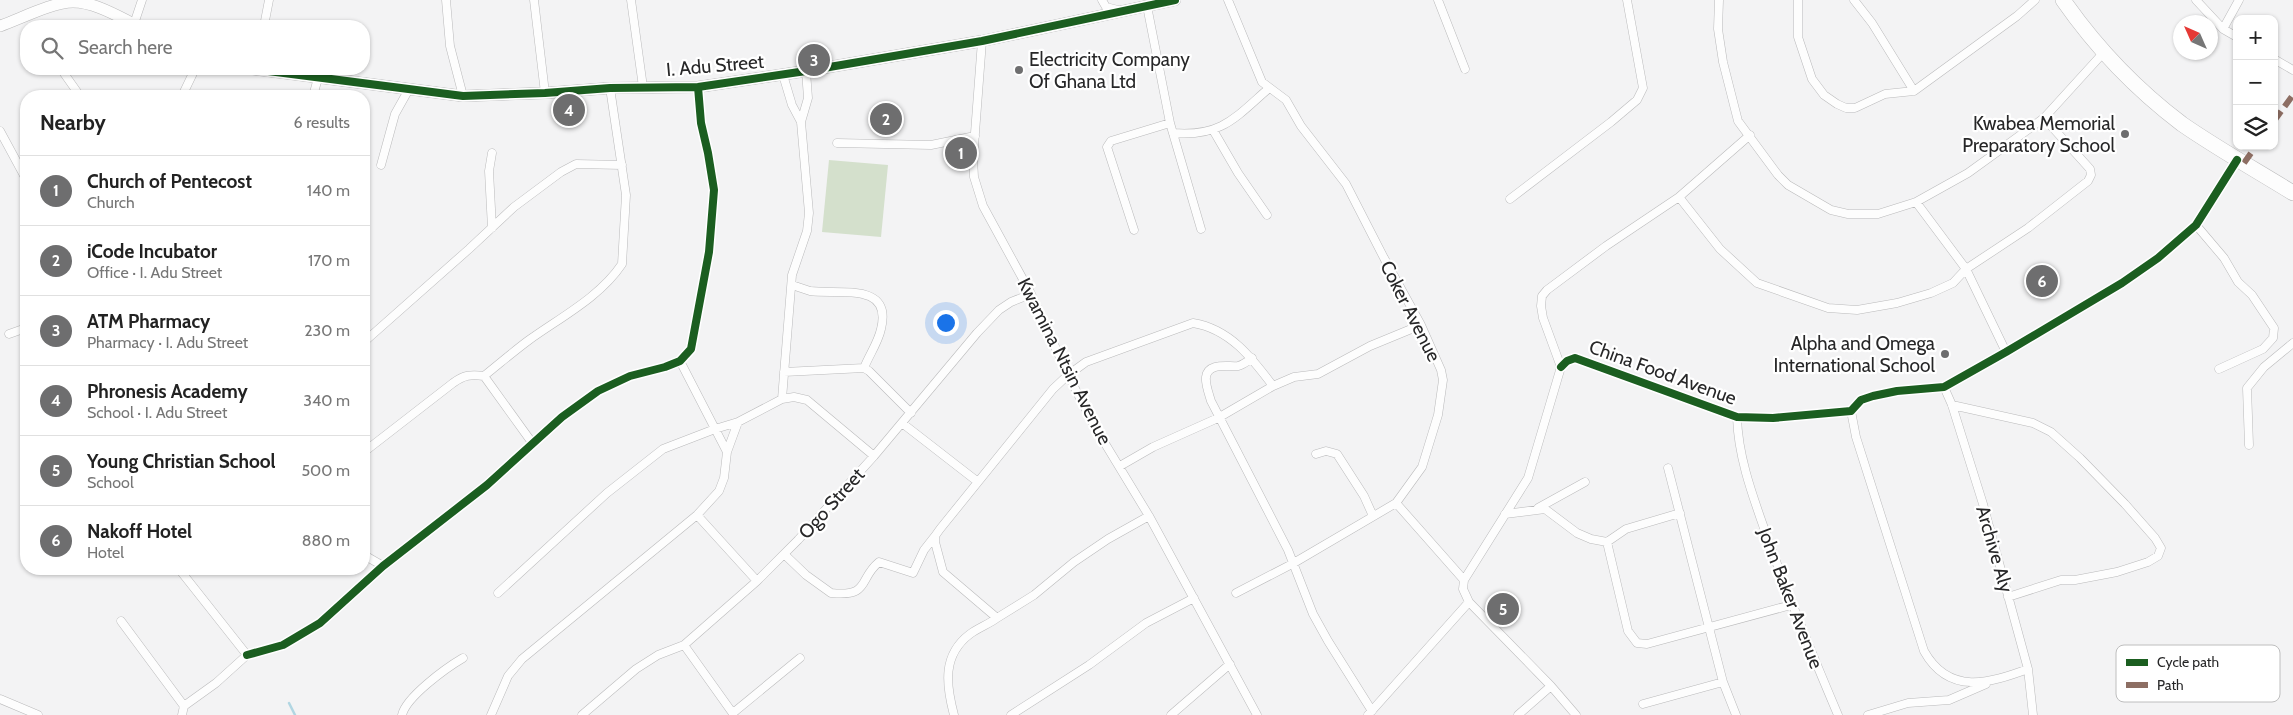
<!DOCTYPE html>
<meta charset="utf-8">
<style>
:root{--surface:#fff;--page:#f2f2f2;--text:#222;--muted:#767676;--line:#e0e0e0;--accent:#6e6e6f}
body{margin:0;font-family:Cabin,sans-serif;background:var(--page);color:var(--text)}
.controls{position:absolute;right:15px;top:15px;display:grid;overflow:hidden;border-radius:10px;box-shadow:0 1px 4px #0004}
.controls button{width:45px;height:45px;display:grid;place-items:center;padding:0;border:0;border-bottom:1px solid var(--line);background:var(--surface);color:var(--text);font:25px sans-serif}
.compass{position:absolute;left:2173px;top:15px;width:45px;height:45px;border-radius:50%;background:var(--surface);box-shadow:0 1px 4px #0004;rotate:315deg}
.you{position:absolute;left:945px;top:322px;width:18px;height:18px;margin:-12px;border:4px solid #fff;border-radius:50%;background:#1a73e8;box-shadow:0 0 0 8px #1a73e833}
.badge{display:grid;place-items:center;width:32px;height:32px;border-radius:50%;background:var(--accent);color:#fff;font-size:16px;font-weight:700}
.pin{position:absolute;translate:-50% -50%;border:2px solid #fff;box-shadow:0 1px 5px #0006}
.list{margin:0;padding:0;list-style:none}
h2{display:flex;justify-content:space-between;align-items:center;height:65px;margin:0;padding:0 20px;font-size:21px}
h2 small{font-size:16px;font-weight:400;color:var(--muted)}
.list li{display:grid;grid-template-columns:32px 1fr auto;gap:15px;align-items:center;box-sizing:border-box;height:70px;padding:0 20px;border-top:1px solid var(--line)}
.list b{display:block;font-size:19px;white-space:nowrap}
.list p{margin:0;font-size:16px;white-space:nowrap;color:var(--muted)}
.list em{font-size:16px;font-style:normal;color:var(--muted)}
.icon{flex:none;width:28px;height:28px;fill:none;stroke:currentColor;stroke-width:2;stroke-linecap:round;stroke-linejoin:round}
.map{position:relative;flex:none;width:2293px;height:715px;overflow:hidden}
.search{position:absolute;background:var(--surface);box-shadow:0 1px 4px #0004;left:20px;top:20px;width:350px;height:55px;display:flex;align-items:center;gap:12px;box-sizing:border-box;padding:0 18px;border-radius:20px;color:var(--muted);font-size:19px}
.panel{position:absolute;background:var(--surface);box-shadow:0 1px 4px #0004;left:20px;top:90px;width:350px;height:485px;border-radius:20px}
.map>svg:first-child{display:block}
.pitch{fill:#d4e0cc}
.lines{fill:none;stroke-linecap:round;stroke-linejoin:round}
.stream{stroke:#b1d6e2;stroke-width:2.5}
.street-casing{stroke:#bababb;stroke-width:9}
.secondary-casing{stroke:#bababb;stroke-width:12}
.highway-casing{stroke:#bababb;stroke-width:16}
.street{stroke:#fdfdfd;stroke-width:8}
.secondary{stroke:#fdfdfd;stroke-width:11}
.highway{stroke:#fdfdfd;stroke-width:15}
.quiet{stroke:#8d6e63;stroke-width:6;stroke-dasharray:12 6;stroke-linecap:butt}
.cycleway-casing{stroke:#fff;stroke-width:11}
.cycleway{stroke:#1b5e20;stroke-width:8}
.poi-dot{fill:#6e6e6f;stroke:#fff;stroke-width:2}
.labels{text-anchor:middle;stroke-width:4.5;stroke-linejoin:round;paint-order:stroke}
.poi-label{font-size:19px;fill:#272728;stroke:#fff;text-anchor:end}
.street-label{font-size:19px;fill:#272728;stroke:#fff}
.key{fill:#fff;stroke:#bebebe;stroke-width:1}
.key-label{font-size:14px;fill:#272728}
</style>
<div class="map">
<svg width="2293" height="715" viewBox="0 0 2293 715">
<rect width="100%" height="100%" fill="#f3f3f4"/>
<path class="pitch" d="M829,160L888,165L881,237L822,232Z"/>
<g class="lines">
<path class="stream" d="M289,703L295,715"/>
<defs>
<path id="street" d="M446,0L450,46L463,96
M534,0L545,93
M631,0L643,87
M1102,0L1106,7L1118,10
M1228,0L1262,82L1286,100L1301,126L1346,184L1384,258L1421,325L1441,370L1443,380L1438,415L1422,467L1396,503L1292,564L1236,593
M1438,0L1465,69
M1719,0L1718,29L1723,62L1738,121L1778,175L1788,185L1831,210L1848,214H1878L1916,202L1968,173L2044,118L2105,51
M1798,0V37L1812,79L1824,95L1837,104L1846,108H1855L1885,94L1914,91L2017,16L2035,0
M1854,0L1872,23L1914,91
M2196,0L2223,29L2237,37
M1147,6L1170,123L1201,229
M134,24L142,0
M264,26L269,0
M2223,29L2239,0
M982,41L973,159L974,177L983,206L1031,294L1068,375L1095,427L1149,516L1257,715
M2274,59L2293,70
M61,69L80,96
M182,96L195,69
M313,96L318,78
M801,122L808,98L806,71
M1213,130L1238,173L1267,215
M0,131L26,179
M1173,133C1221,137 1235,118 1268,89
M1750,135L1679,197L1720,249L1757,283L1828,308L1857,310L1897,303L1931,293L1953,283L1966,269L2028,228L2088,181L2091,175L2090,169L2044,118
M837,143L931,145L975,136
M381,165L395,114L409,89
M1510,199L1611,122L1637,100L1643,88L1627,0
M1916,202L1966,269L2006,352
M2196,225L2224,258L2238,282L2252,295L2274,328L2273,338L2263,349L2219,369
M492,228L489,171L492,153
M1134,230L1107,147L1111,141L1170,123
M792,285C798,287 804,289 810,291C837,295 893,281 881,329C878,343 869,355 864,368
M9,334L26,328
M364,342L469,249L514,207L561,172L576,164L622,165
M1252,358C1248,361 1243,365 1238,366C1228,367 1208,362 1206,377C1205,384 1209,394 1211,401L1288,550L1313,614L1328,641L1372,711
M1561,367L1567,361L1575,358L1737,417L1773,418L1851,411L1861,400L1873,396L1897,391L1944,387L2006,352L2122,283L2158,258L2196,225L2237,160
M784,372L864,368L869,371L911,413
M484,376C499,364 514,351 529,340C561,317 600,297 622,264L626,195L610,88
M1944,387L1952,405L1983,504L2028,669L2033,715
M782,399L794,397L807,400L874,456
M1952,405L2033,423L2051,432L2080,458L2125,504L2155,538L2161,548L2158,556L2148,562L2117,572L2075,580H2061L2008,597
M1851,411L1856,437L1924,651C1949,696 1990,683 2028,669
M1737,417C1738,456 1752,494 1765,531C1787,593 1812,654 1838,715
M902,423L978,482
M2249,445L2247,388L2264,367L2293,343
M364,452L453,383C464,375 471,374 484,376L533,444
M727,452L738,422
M1316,454L1326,451L1337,454L1364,496L1373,516
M1120,466L1153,447L1218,418L1273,386L1294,377L1318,374L1370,346L1421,325
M1668,468L1723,682L1736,715
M1396,503L1464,580
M1538,508L1585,482
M1505,514L1545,509L1577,533L1591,539L1607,542L1626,529L1680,513
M697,515L757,581
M1149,516L1108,539L1074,562L1034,595L997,618L943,572L935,542V536L940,529L1053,389L1068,375L1086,362L1193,323C1230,329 1252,358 1273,386
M1607,542L1628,631L1637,643L1647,644L1791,605
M784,554L806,575L831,593C871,597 858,579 879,562L913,573L924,550L935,536
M364,555L383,566
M179,569L247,655L216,683L184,706L182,715
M498,593L607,493L663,449L715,429L738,422L782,399L792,275L807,231L809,213L801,122L792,105L783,75
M1469,602L1551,686L1518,715
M121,621L184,706
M247,655L283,645L320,623L383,566L487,485L562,417L598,391L630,376L665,367L680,361L691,349L709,252L714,190L708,153L701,123L698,87
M1551,686L1576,715
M0,699L38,715
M1643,704L1723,682
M733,713L800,658
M402,715C406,697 446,668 463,658
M491,715L508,676L522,659L697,515L719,491L724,478L727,452L680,361
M582,715L636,669L658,655L684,645
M734,715L684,645L757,581L798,540L874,456L977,333L999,310L1011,302L1031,294
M954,715C946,685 942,655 970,634C978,628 989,624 997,618
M1011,715L1089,665L1146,623L1194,598
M1171,715L1230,664
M1368,715L1469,602L1463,589L1464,580L1528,478L1561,367L1543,318L1541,306L1542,296L1547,290L1606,246L1679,197
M1868,715L1908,703L1949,700L1986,684"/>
<path id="secondary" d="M0,26C20,19 53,2 73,2C95,2 119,17 138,26
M253,69L463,96L545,93L610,88L698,87L806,71L982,41L1175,0"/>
<path id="highway" d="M2063,0C2095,46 2137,90 2182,124C2218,149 2256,170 2293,193"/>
</defs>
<use href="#street" class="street-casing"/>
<use href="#secondary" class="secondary-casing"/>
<use href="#highway" class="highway-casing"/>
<use href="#street" class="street"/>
<use href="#secondary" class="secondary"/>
<use href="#highway" class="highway"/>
<path class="quiet" d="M2274,121L2293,95
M2244,163L2256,146"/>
<defs>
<path id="cycleway" d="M253,69L463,96L545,93L610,88L698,87L806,71L982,41L1175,0
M1561,367L1567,361L1575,358L1737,417L1773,418L1851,411L1861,400L1873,396L1897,391L1944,387L2006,352L2122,283L2158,258L2196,225L2237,160
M247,655L283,645L320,623L383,566L487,485L562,417L598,391L630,376L665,367L680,361L691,349L709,252L714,190L708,153L701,123L698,87"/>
</defs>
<use href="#cycleway" class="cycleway-casing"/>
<use href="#cycleway" class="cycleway"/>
</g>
<g class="poi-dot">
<circle cx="1019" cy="70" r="5"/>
<circle cx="2125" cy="134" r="5"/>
<circle cx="1945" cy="354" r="5"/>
</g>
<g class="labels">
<g class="poi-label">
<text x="1029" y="66" text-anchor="start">Electricity Company<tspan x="1029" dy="22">Of Ghana Ltd</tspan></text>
<text x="2115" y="130">Kwabea Memorial<tspan x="2115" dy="22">Preparatory School</tspan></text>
<text x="1935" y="350">Alpha and Omega<tspan x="1935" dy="22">International School</tspan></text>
</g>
<g class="street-label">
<text transform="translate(715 65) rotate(-5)" y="7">I. Adu Street</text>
<text transform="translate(1411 311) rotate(63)" y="7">Coker Avenue</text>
<text transform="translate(1065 361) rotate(63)" y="7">Kwamina Ntsin Avenue</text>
<text transform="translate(1663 372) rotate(20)" y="7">China Food Avenue</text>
<text transform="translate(831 503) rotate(-48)" y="7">Ogo Street</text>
<text transform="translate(1995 549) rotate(74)" y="7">Archive Aly</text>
<text transform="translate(1791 598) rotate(69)" y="7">John Baker Avenue</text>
</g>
</g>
<rect x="2116" y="645" width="164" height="57" rx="8" class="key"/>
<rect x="2126" y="659" width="22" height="7" fill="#1b5e20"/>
<rect x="2126" y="682" width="22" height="6" fill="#8d6e63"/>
<g class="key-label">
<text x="2157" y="667">Cycle path</text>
<text x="2157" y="690">Path</text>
</g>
</svg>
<div class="controls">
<button>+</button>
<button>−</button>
<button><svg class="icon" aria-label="layers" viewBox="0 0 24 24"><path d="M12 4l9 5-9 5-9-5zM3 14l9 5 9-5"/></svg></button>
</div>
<svg class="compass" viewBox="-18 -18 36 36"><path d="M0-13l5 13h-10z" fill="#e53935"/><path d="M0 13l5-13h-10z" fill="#767676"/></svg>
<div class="you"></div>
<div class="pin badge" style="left:961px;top:153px">1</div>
<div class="pin badge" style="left:886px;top:119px">2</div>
<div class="pin badge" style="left:814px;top:60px">3</div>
<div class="pin badge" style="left:569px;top:110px">4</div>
<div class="pin badge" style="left:1503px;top:609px">5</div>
<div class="pin badge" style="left:2042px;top:281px">6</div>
<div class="search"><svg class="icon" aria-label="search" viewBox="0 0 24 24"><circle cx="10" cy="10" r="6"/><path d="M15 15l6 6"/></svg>Search here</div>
<section class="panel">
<h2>Nearby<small>6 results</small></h2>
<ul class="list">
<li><span class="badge">1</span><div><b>Church of Pentecost</b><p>Church</p></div><em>140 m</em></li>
<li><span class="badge">2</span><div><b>iCode Incubator</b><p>Office · I. Adu Street</p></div><em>170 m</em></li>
<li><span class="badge">3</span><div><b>ATM Pharmacy</b><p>Pharmacy · I. Adu Street</p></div><em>230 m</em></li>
<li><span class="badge">4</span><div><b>Phronesis Academy</b><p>School · I. Adu Street</p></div><em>340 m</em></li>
<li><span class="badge">5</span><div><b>Young Christian School</b><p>School</p></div><em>500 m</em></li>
<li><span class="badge">6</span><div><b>Nakoff Hotel</b><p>Hotel</p></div><em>880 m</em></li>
</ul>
</section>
</div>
